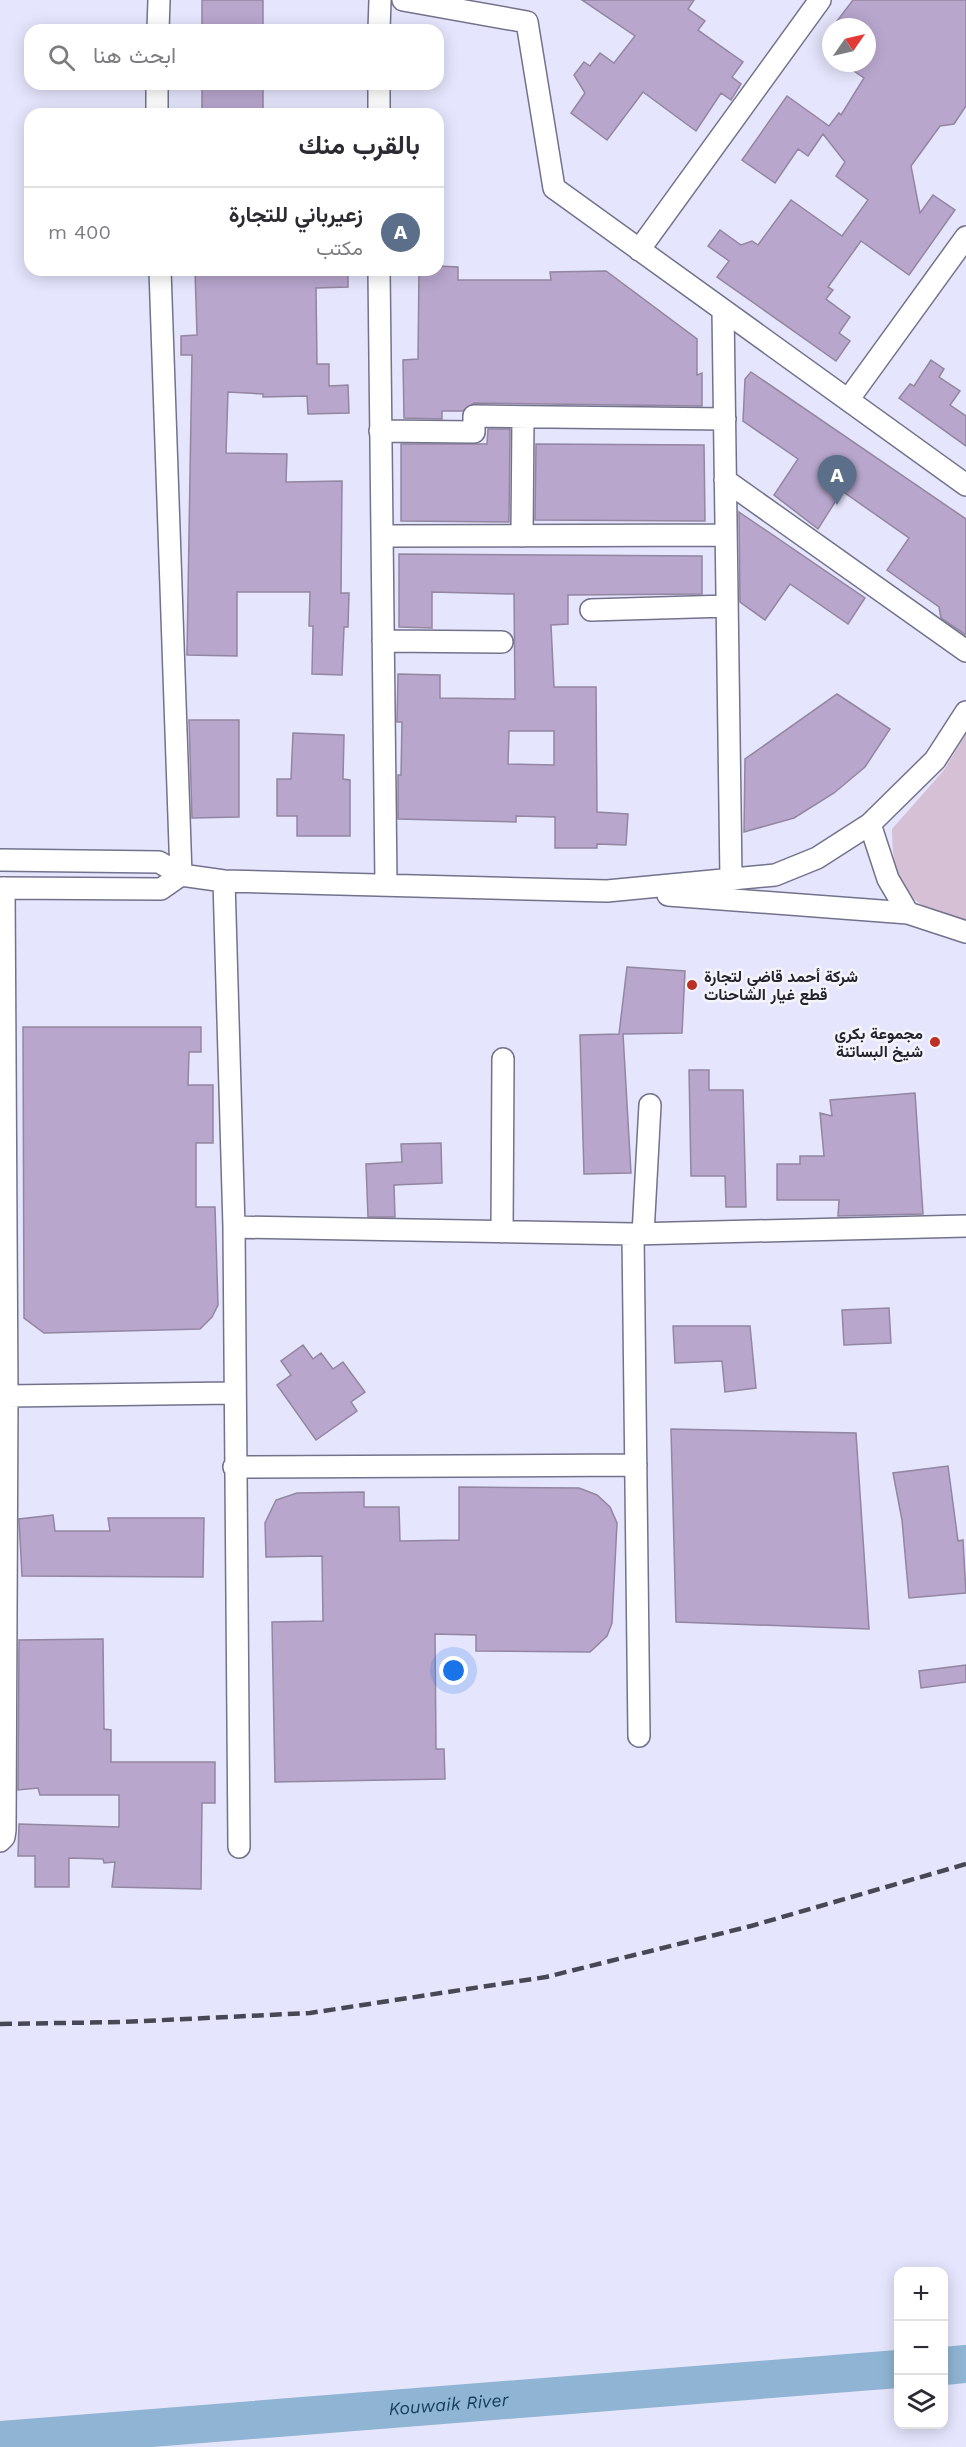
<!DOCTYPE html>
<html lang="ar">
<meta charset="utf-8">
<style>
:root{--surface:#fff;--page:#f7f7f7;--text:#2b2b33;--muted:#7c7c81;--line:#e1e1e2;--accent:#bd3025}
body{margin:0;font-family:"Work Sans",Vazirmatn,sans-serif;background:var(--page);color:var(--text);direction:rtl}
.controls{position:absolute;right:18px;bottom:18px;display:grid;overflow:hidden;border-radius:12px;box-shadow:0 3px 15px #0003}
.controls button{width:54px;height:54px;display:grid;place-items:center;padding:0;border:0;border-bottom:2px solid var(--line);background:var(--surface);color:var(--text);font:30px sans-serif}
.compass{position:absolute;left:822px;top:18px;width:54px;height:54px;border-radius:50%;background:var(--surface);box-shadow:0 3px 15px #0003;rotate:56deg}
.you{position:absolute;left:454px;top:1671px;width:21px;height:21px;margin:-15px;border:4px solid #fff;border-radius:50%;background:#1a73e8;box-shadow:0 0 0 9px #1a73e833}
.badge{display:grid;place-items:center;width:39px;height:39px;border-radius:50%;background:var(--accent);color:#fff;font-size:20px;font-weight:700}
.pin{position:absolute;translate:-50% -50px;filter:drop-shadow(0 2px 3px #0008)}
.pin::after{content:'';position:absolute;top:32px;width:21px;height:18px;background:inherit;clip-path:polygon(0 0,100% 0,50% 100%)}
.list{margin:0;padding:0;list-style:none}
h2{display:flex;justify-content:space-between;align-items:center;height:78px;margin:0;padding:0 24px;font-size:26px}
h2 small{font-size:20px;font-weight:400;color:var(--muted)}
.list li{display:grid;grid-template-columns:39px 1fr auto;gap:18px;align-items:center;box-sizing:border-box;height:90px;padding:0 24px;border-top:2px solid var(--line)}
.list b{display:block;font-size:22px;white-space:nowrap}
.list p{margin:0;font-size:20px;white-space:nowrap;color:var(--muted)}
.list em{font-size:20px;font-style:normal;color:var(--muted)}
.icon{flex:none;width:33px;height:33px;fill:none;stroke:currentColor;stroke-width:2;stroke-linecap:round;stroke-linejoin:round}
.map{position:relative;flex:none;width:966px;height:2447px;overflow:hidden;direction:ltr}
.search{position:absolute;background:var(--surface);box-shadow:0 3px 15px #0003;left:24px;top:24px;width:420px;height:66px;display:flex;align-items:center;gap:15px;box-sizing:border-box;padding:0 21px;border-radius:18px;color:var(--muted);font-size:22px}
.panel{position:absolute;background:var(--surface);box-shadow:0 3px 15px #0003;left:24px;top:108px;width:420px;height:168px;border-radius:18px;direction:rtl}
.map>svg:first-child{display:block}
.green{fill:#d5c0d5}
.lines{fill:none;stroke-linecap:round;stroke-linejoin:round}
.river{stroke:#90b4d3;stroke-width:38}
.building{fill:#b8a6cd;stroke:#9286a0;stroke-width:1.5;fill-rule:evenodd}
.minor-casing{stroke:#72728c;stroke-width:24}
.minor{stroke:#fff;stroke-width:21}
.rail{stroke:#484855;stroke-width:4.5;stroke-dasharray:12 6;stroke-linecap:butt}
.poi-dot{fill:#bd3025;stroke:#f4f4fa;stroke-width:2}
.labels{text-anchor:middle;stroke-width:5;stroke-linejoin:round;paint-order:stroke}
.poi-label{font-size:16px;font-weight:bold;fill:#23232e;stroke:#f4f4fa;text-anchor:start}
.water-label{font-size:18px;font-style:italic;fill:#133f5d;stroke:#f4f4fa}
</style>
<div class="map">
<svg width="966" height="2447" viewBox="0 0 966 2447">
<rect width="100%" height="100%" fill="#e5e5fd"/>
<path class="green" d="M966,734V920L960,922C947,915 924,909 914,899C895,880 892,854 892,829L944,770Z"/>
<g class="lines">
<g class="river">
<path d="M944,2366L966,2364"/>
<path id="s1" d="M0,2440L898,2369"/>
</g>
</g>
<path class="building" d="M202,0H263V30H202Z
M582,0H694L688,9L705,21L698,30L743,62L732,77L741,84L731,100L721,93L696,131L643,92L607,140L571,113L585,93L574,75L584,62L590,66L600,53L614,63L635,36Z
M853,0H966V106L954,124L940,126L911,166L920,213L933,195L955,210L909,275L861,241L828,287L833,290L826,299L850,317L839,333L850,341L836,361L717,277L729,261L708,246L720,230L741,245L752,241L758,245L791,200L842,236L868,200L836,176L845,162L823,134L808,156L798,149L775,183L742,160L787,96L829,126L839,113L841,115L864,78L842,63H867V27H846L837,21Z
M202,84H263V114H202Z
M438,266L458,267V280H551L550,272L606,271L697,339V375L702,373V406L474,403L463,411H442V419L404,418L403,360L418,359L419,270H438Z
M195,270H348V287L316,288L317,364H329V386L348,385L349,413L308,414L307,396L263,397V394L228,392L226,453L287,454L286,482L342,481L341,593H349L348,627H344L342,675L312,674L313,626H309L310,592H237V656L187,655L192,355H181V336L197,335Z
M931,360L944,369L939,377L960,391L950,405L966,416V446L899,398L910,384L914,386Z
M751,372L966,519V635L941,618L939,607L887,570L909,538L842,491L818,529L774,495L798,459L743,421L745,379Z
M488,429H510L509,522L401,521V444H487Z
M536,444L704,445L705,521L535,520Z
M739,512L865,598L848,624L790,584L765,620L740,602Z
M399,554L702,556V594L568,595V624L551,625L554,687H596L597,812L628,814L626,845L597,844V848H555V817L516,816V822L398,819V775H401L402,722H397L398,674L440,675V698L515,699L514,594L432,592V628L399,627ZM509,731H554V765L508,764Z
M837,694L890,729L865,767L834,793L794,818L744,832L745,759Z
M189,720H239V817L192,818Z
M293,733L344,735L343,779L350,780V836H297V816H277V779H291Z
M627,967L685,971L682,1033L623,1034L631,1173L584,1174L580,1035L619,1034Z
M23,1027H201V1052H189L188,1085H213V1143H196V1207H215L218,1305L212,1317L200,1329L44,1333L24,1318Z
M689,1070H709V1090H743L746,1207H726L725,1176H691Z
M915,1093L923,1214L838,1216L839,1200H777V1164H800V1156H824L820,1113L832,1116L830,1100Z
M441,1143L442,1183L394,1185L395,1217H368L366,1164L402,1162L401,1144Z
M889,1308L891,1343L844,1345L842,1310Z
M673,1326H750L756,1388L725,1392L722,1361L675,1363Z
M303,1345L313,1359L321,1353L333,1369L343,1362L365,1392L351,1402L357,1411L316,1440L277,1385L291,1375L281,1361Z
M671,1429L856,1433L869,1629L676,1622Z
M948,1466L958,1541L963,1540L966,1593L909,1598L902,1520L893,1473Z
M459,1487L579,1488L597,1495L610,1507L617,1523L612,1623L607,1636L590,1652L476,1651V1635L435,1634L436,1749H444L445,1779L275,1782L272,1622L323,1621L322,1556L266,1557L265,1523L276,1500L297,1493L364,1492V1507H399L400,1541L459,1540Z
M53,1515L55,1531H110L108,1518H204L203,1577L22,1576L19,1519Z
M103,1639L104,1729L111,1730V1762H215V1803H202L201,1889L112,1887L115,1862L104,1863L103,1859L69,1858V1887H35V1856H18L19,1824L119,1827V1795H40L38,1788L18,1790L19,1640Z
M966,1665V1682L921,1688L919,1671Z"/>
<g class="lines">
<defs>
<path id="minor" d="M403,0L527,22L554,188L966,485
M158,30L159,0
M379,30L380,0
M157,114V84
M379,114V84
M639,250L820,0
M160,270L181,875
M379,270L386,884
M723,310L731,879
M848,400L966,237
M380,431L474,432V416L725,419
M725,480L966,651
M382,536L726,535
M522,536L523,417
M591,610L727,606
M383,641L502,642
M870,824L888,879L908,913
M0,860L159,862L181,875
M224,881L234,1227L239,1847
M0,888L161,889L181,875L224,881L607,891L775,875L817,858L870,824L935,760L966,712
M668,895L908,913L966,932
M234,1227L633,1234L966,1226
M502,1232L503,1059
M633,1234L639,1736
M643,1234L650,1105
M7,1396L233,1393
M234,1467L636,1465
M0,1841L4,1837L5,1830L7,1396L4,888"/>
</defs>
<use href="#minor" class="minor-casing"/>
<use href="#minor" class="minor"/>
<path class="rail" d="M0,2024L123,2022L310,2013L546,1977L751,1926L966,1864"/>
</g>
<g class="poi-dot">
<circle cx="692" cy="985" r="6"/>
<circle cx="935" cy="1042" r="6"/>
</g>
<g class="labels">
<g class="poi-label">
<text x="704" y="982">شركة أحمد قاضي لتجارة<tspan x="704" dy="18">قطع غيار الشاحنات</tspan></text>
<text x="923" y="1039" text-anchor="end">مجموعة بكري<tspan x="923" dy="18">شيخ البساتنة</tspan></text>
</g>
<g class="water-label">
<text dy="6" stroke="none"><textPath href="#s1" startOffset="450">Kouwaik River</textPath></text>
</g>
</g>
</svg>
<div class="controls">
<button>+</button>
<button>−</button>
<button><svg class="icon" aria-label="layers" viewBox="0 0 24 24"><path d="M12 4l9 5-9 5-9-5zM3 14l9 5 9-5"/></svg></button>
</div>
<svg class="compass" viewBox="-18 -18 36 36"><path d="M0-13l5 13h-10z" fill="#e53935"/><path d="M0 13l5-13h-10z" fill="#7c7c81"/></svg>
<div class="you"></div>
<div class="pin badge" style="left:837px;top:505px;background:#5c6f8a">A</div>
<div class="search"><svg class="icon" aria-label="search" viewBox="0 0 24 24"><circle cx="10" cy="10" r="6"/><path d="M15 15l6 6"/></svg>ابحث هنا</div>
<section class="panel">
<h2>بالقرب منك<small></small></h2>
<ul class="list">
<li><span class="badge" style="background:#5c6f8a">A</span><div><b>زعيرباني للتجارة</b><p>مكتب</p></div><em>400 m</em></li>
</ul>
</section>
</div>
